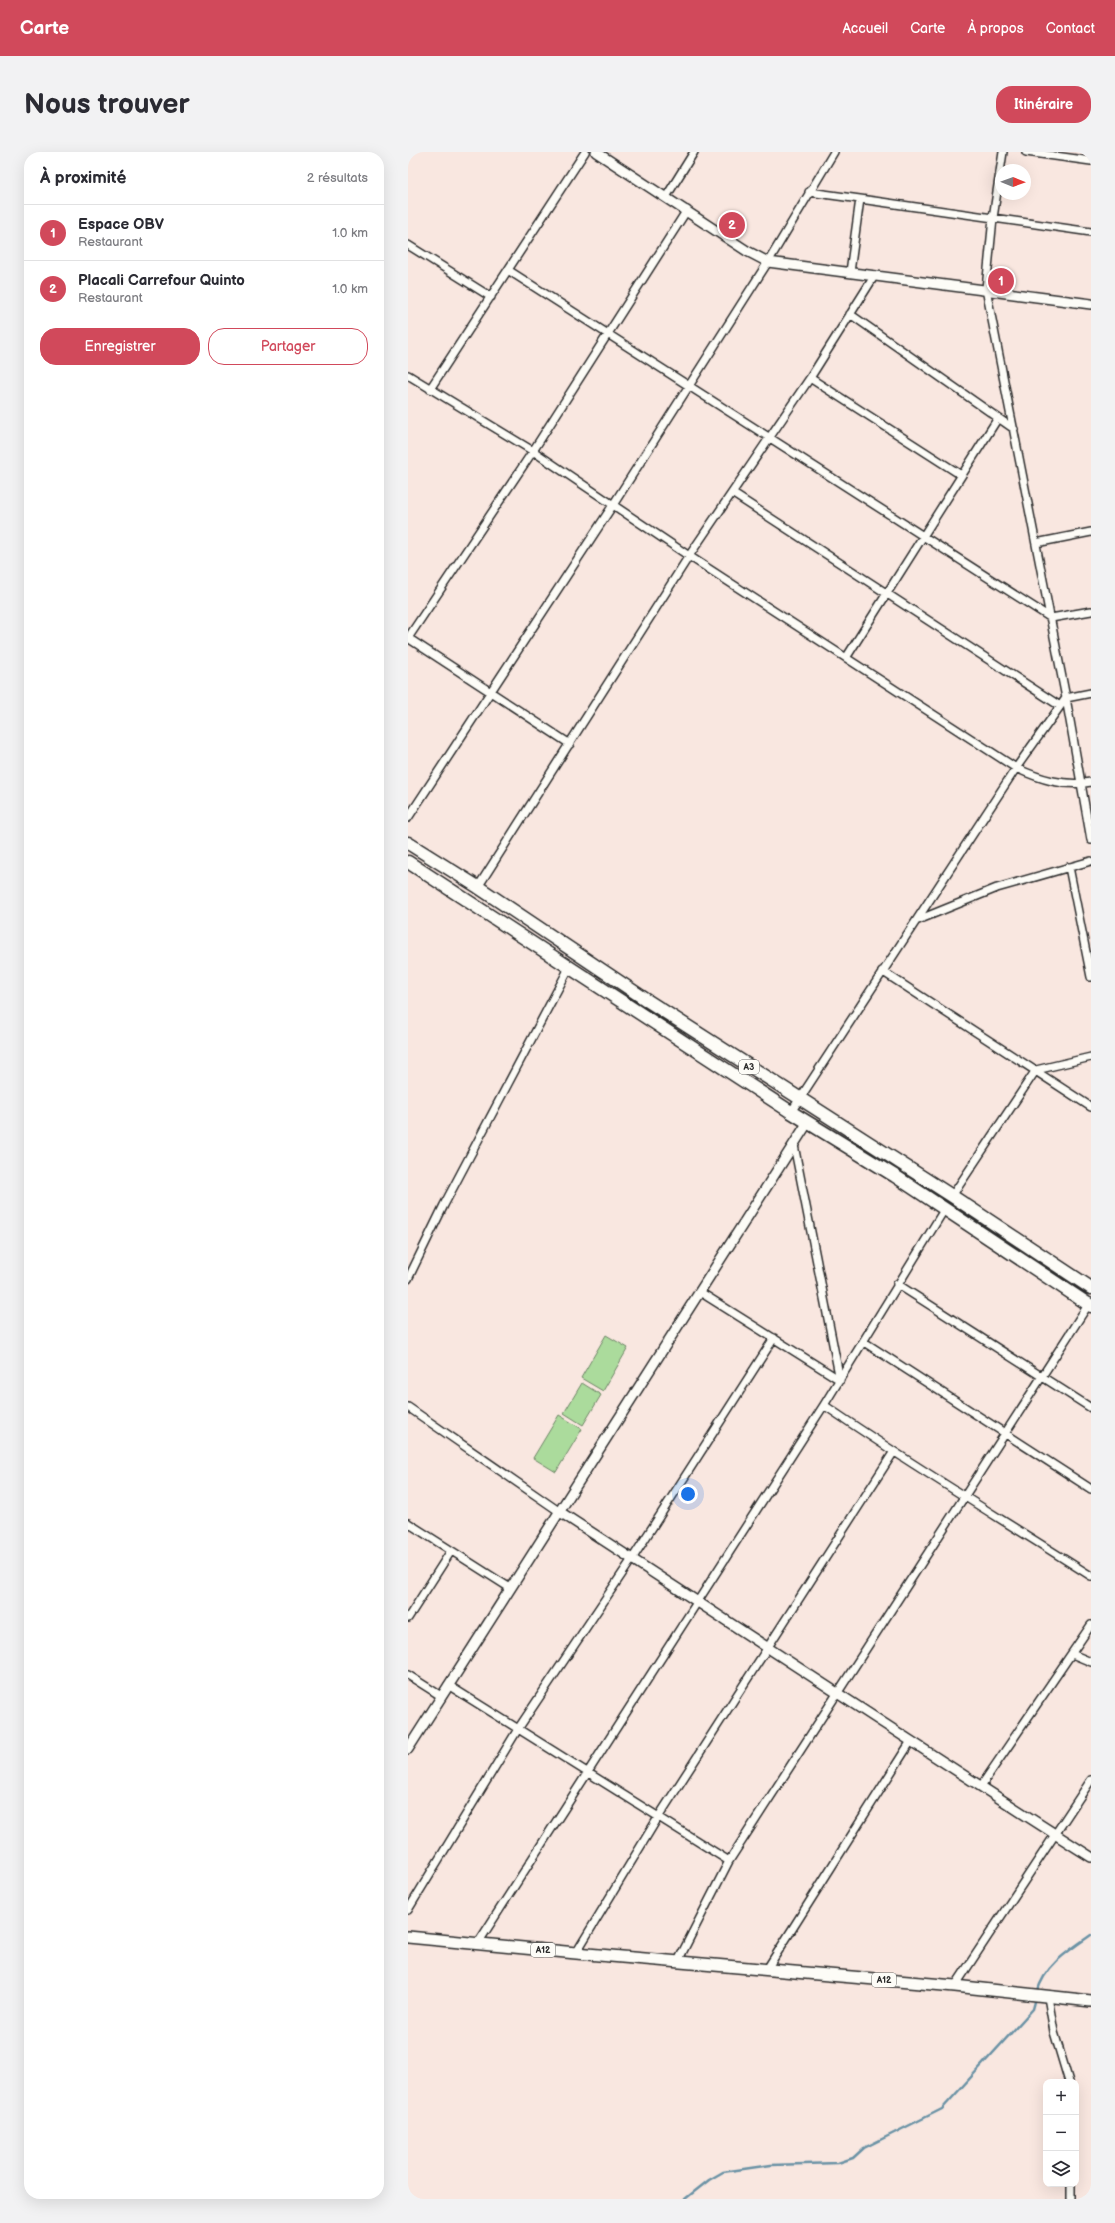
<!DOCTYPE html>
<html lang="fr">
<meta charset="utf-8">
<style>
:root{--surface:#fff;--page:#f2f2f3;--text:#2b2b33;--muted:#7c7c81;--line:#e1e1e2;--accent:#d1495b}
body{margin:0;font-family:"Balsamiq Sans",sans-serif;background:var(--page);color:var(--text)}
.controls{position:absolute;right:12px;bottom:12px;display:grid;overflow:hidden;border-radius:8px;box-shadow:0 4px 16px #0002}
.controls button{width:36px;height:36px;display:grid;place-items:center;padding:0;border:0;border-bottom:1px solid var(--line);background:var(--surface);color:var(--text);font:20px sans-serif}
.compass{position:absolute;left:587px;top:12px;width:36px;height:36px;border-radius:50%;background:var(--surface);box-shadow:0 4px 16px #0002;rotate:91deg}
.you{position:absolute;left:280px;top:1342px;width:14px;height:14px;margin:-10px;border:3px solid #fff;border-radius:50%;background:#1a73e8;box-shadow:0 0 0 6px #1a73e833}
.badge{display:grid;place-items:center;width:26px;height:26px;border-radius:50%;background:var(--accent);color:#fff;font-size:13px;font-weight:700}
.pin{position:absolute;translate:-50% -50%;border:2px solid #fff;box-shadow:0 1px 4px #0006}
.list{margin:0;padding:0;list-style:none}
h2{display:flex;justify-content:space-between;align-items:center;height:52px;margin:0;padding:0 16px;font-size:17px}
h2 small{font-size:13px;font-weight:400;color:var(--muted)}
.list li{display:grid;grid-template-columns:26px 1fr auto;gap:12px;align-items:center;box-sizing:border-box;height:56px;padding:0 16px;border-top:1px solid var(--line)}
.list b{display:block;font-size:15px;white-space:nowrap}
.list p{margin:0;font-size:13px;white-space:nowrap;color:var(--muted)}
.list em{font-size:13px;font-style:normal;color:var(--muted)}
.actions{display:flex;gap:8px;padding:12px 16px}
.actions a{flex:1;padding:9px 0;border:1px solid var(--accent);border-radius:16px;text-align:center;font-size:14px;color:var(--accent)}
.actions .main{background:var(--accent);color:#fff}
.icon{flex:none;width:22px;height:22px;fill:none;stroke:currentColor;stroke-width:2;stroke-linecap:round;stroke-linejoin:round}
.map{position:relative;flex:none;width:683px;height:2047px;overflow:hidden;border-radius:16px}
header{display:flex;align-items:center;gap:24px;box-sizing:border-box;height:56px;padding:0 20px;background:var(--accent);color:#fff}
header strong{font-size:19px}
nav{display:flex;gap:22px;margin-inline-start:auto;font-size:14px}
.intro{display:flex;align-items:center;justify-content:space-between;box-sizing:border-box;height:96px;padding:0 24px}
h1{margin:0;font-size:28px}
.button{padding:10px 18px;border-radius:16px;background:var(--accent);color:#fff;font-size:14px;font-weight:700}
main{display:flex;gap:24px;padding:0 24px}
aside{flex:1;background:var(--surface);border-radius:16px;box-shadow:0 4px 16px #0002}
.map>svg:first-child{display:block}
.green{fill:#abdb9c;stroke:#6b8364}
.lines{fill:none;stroke-linecap:round;stroke-linejoin:round}
.stream{stroke:#6b92a5;stroke-width:2.5}
.minor-casing{stroke:#2b2b2b;stroke-width:10}
.tertiary-casing{stroke:#2b2b2b;stroke-width:12}
.primary-casing{stroke:#2b2b2b;stroke-width:14}
.trunk-casing{stroke:#2b2b2b;stroke-width:15}
.minor{stroke:#fdfcf7;stroke-width:7}
.tertiary{stroke:#fdfcf7;stroke-width:9}
.primary{stroke:#fdfcf7;stroke-width:11}
.trunk{stroke:#fdfcf7;stroke-width:12}
.labels{text-anchor:middle;stroke-width:3;stroke-linejoin:round;paint-order:stroke}
.shield{fill:#fdfcf7;stroke:#6a6a68;stroke-width:1}
.shield-label{font-size:9px;font-weight:bold;fill:#2b2b2b}
</style>
<header>
<strong>Carte</strong>
<nav><a>Accueil</a><a>Carte</a><a>À propos</a><a>Contact</a></nav>
</header>
<div class="intro"><h1>Nous trouver</h1><a class="button">Itinéraire</a></div>
<main>
<aside>
<h2>À proximité<small>2 résultats</small></h2>
<ul class="list">
<li><span class="badge">1</span><div><b>Espace OBV</b><p>Restaurant</p></div><em>1.0 km</em></li>
<li><span class="badge">2</span><div><b>Placali Carrefour Quinto</b><p>Restaurant</p></div><em>1.0 km</em></li>
</ul>
<div class="actions"><a class="main">Enregistrer</a><a>Partager</a></div>
</aside>
<div class="map">
<svg width="683" height="2047" viewBox="0 0 683 2047">
<rect width="100%" height="100%" fill="#f9e7e0"/>
<filter id="ink" filterUnits="userSpaceOnUse"><feTurbulence type="fractalNoise" baseFrequency=".025" numOctaves="2"/><feDisplacementMap in="SourceGraphic" scale="8" xChannelSelector="R" yChannelSelector="G"/><feConvolveMatrix kernelMatrix="1 2 1 2 8 2 1 2 1" color-interpolation-filters="sRGB"/></filter>
<g filter="url(#ink)">
<path class="green" d="M198,1183L220,1196L195,1239L173,1226Z
M174,1231L193,1243L175,1273L156,1261Z
M151,1263L174,1277L148,1320L125,1306Z"/>
<g class="lines">
<path class="stream" d="M629,1841C636,1814 661,1798 683,1783
M277,2047L301,2028L315,2020L363,2013L430,2011L445,2006L456,1996L534,1957L625,1857L628,1846"/>
<defs>
<path id="minor" d="M595,0L585,66L578,137L658,546L683,688
M618,0L683,9
M401,40L452,47L442,120
M258,45L286,0
M452,47L683,80
M0,93L83,145
M100,118L643,466L683,459
M442,162L606,277
M0,223L125,299L281,404L608,616C632,627 656,635 683,630
M402,226L553,323
M22,237L177,0
M324,341L652,554
M628,391L683,380
M0,486L125,299L279,58
M0,486L162,592
M438,506L590,266
M0,666L205,353L360,110L426,0
M661,715L683,825
M70,735L281,404L402,226L467,123
M510,768L589,736L683,709
M474,819L683,955
M383,960L608,616L658,546L683,541
M386,993L432,1228
M544,1044L628,918L683,905
M0,1127L36,1053L161,816
M489,1132L683,1256
M292,1140L432,1228
M456,1190L683,1337
M416,1253C503,1313 594,1367 683,1424
M0,1255L152,1360
M0,1371L102,1436
M0,1466L43,1399
M664,1502L683,1510
M0,1523L33,1544
M40,1533L321,1709
M573,1634L683,1473
M0,1758L110,1577L224,1407L366,1186
M70,1791L416,1253L536,1058
M168,1801L251,1664L485,1301
M270,1809L321,1709L682,1150
M359,1817L503,1589
M547,1834L683,1628
M640,1845L646,1880L661,1930
M663,2032V2047"/>
<path id="tertiary" d="M188,0L339,99L360,110L683,152
M152,1360C329,1475 505,1592 683,1705
M0,1597L400,970"/>
<path id="primary" d="M0,1785L168,1801L547,1834L683,1849"/>
<path id="trunk" d="M0,691L70,735L240,849L544,1044L683,1136
M0,710L383,960L487,1024L683,1154"/>
</defs>
<use href="#minor" class="minor-casing"/>
<use href="#tertiary" class="tertiary-casing"/>
<use href="#primary" class="primary-casing"/>
<use href="#trunk" class="trunk-casing"/>
<use href="#minor" class="minor"/>
<use href="#tertiary" class="tertiary"/>
<use href="#primary" class="primary"/>
<use href="#trunk" class="trunk"/>
</g>
</g>
<g class="labels">
<g class="shield">
<rect x="331" y="908" width="20" height="14" rx="3"/>
<rect x="123" y="1791" width="24" height="14" rx="3"/>
<rect x="464" y="1821" width="24" height="14" rx="3"/>
</g>
<g class="shield-label">
<text x="341" y="918">A3</text>
<text x="135" y="1801">A12</text>
<text x="476" y="1831">A12</text>
</g>
</g>
</svg>
<div class="controls">
<button>+</button>
<button>−</button>
<button><svg class="icon" aria-label="layers" viewBox="0 0 24 24"><path d="M12 4l9 5-9 5-9-5zM3 14l9 5 9-5"/></svg></button>
</div>
<svg class="compass" viewBox="-18 -18 36 36"><path d="M0-13l5 13h-10z" fill="#e53935"/><path d="M0 13l5-13h-10z" fill="#7c7c81"/></svg>
<div class="you"></div>
<div class="pin badge" style="left:593px;top:129px">1</div>
<div class="pin badge" style="left:324px;top:73px">2</div>
</div>
</main>
